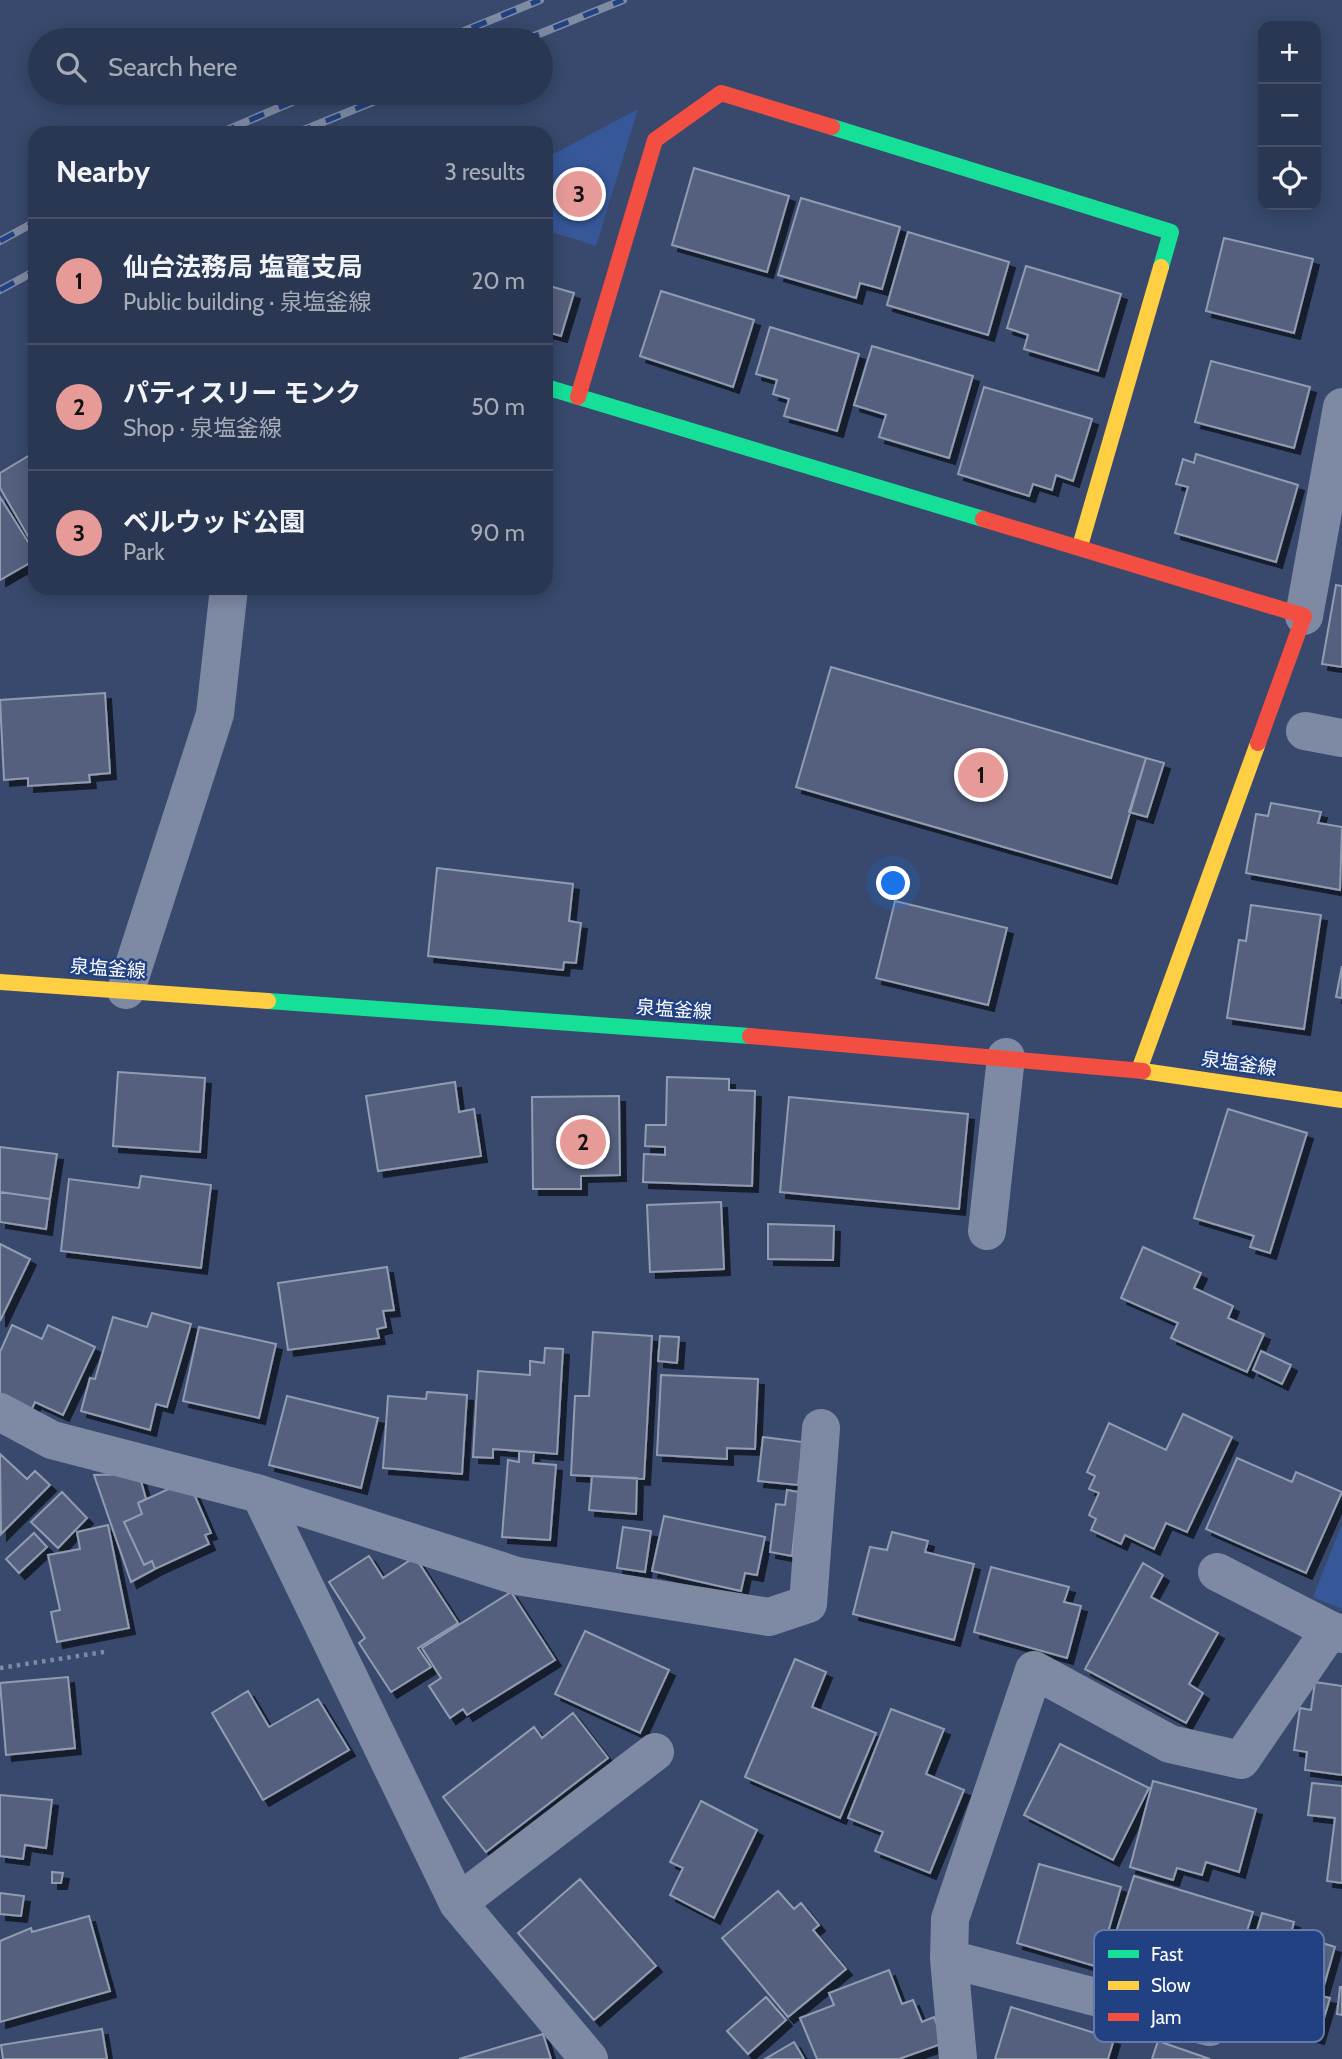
<!DOCTYPE html>
<meta charset="utf-8">
<style>
:root{--surface:#2a3752;--page:#323f59;--text:#f1f3f6;--muted:#a5acb8;--line:#465169;--accent:#e69b98}
body{margin:0;font-family:Cabin,"Noto Sans JP",sans-serif;background:var(--page);color:var(--text)}
.controls{position:absolute;right:21px;top:21px;display:grid;overflow:hidden;border-radius:14px;box-shadow:0 4px 18px #0003}
.controls button{width:63px;height:63px;display:grid;place-items:center;padding:0;border:0;border-bottom:2px solid var(--line);background:var(--surface);color:var(--text);font:35px sans-serif}
.you{position:absolute;left:894px;top:884px;width:24px;height:24px;margin:-18px;border:5px solid #fff;border-radius:50%;background:#1a73e8;box-shadow:0 0 0 10px #1a73e833}
.badge{display:grid;place-items:center;width:46px;height:46px;border-radius:50%;background:var(--accent);color:#111;font-size:23px;font-weight:700}
.pin{position:absolute;translate:-50% -50%;border:4px solid #fff;box-shadow:0 2px 7px #0006}
.list{margin:0;padding:0;list-style:none}
h2{display:flex;justify-content:space-between;align-items:center;height:91px;margin:0;padding:0 28px;font-size:30px}
h2 small{font-size:23px;font-weight:400;color:var(--muted)}
.list li{display:grid;grid-template-columns:46px 1fr auto;gap:21px;align-items:center;box-sizing:border-box;height:126px;padding:0 28px;border-top:2px solid var(--line)}
.list b{display:block;font-size:26px;white-space:nowrap}
.list p{margin:0;font-size:23px;white-space:nowrap;color:var(--muted)}
.list em{font-size:23px;font-style:normal;color:var(--muted)}
.icon{flex:none;width:38px;height:38px;fill:none;stroke:currentColor;stroke-width:2;stroke-linecap:round;stroke-linejoin:round}
.map{position:relative;flex:none;width:1342px;height:2059px;overflow:hidden}
.search{position:absolute;background:var(--surface);box-shadow:0 4px 18px #0003;left:28px;top:28px;width:525px;height:77px;display:flex;align-items:center;gap:18px;box-sizing:border-box;padding:0 24px;border-radius:38px;color:var(--muted);font-size:26px}
.panel{position:absolute;background:var(--surface);box-shadow:0 4px 18px #0003;left:28px;top:126px;width:525px;height:469px;border-radius:21px}
.map>svg:first-child{display:block}
.green{fill:#365899}
.building{fill:#54617e;stroke:#919cb1;stroke-width:2;filter:url(#shadow)}
.lines{fill:none;stroke-linecap:round;stroke-linejoin:round}
.path{stroke:#7e8aa3;stroke-width:4.5;stroke-dasharray:3.5 5;stroke-linecap:butt}
.street{stroke:#7e8aa3;stroke-width:38}
.fast{stroke:#16e098;stroke-width:16}
.slow{stroke:#ffcf43;stroke-width:16}
.jam{stroke:#f24e42;stroke-width:16}
.rail-casing{stroke:#7f8aa3;stroke-width:8}
.rail{stroke:#224183;stroke-width:5;stroke-dasharray:16;stroke-linecap:butt}
.labels{text-anchor:middle;stroke-width:5;stroke-linejoin:round;paint-order:stroke}
.street-label{font-size:19px;fill:#fff;stroke:#224183}
.key{fill:#224183;stroke:#647aa8;stroke-width:2}
.key-label{font-size:19px;fill:#fff}
</style>
<div class="map">
<svg width="1342" height="2059" viewBox="0 0 1342 2059">
<defs>
<filter id="shadow"><feDropShadow dx="6" dy="6" stdDeviation="0" flood-color="#0009"/></filter>
</defs>
<rect width="100%" height="100%" fill="#38496d"/>
<path class="green" d="M638,109L596,246L546,230V158Z
M1342,1524V1609L1313,1597Z"/>
<path class="building" d="M694,168L789,196L767,272L672,245Z
M801,198L900,227L882,289L860,283L856,298L778,275Z
M908,232L1009,262L988,335L887,305Z
M1224,238L1313,259L1294,333L1206,311Z
M1026,266L1121,294L1098,371L1024,349L1028,335L1007,328Z
M546,285L574,293L561,336L547,332L546,336Z
M661,291L754,320L733,387L640,356Z
M770,327L859,354L837,431L784,416L789,399L773,394L777,380L756,374Z
M872,346L973,376L949,458L879,437L886,415L854,405Z
M1211,361L1310,387L1294,448L1195,422Z
M984,387L1092,419L1073,481L1056,475L1052,490L1033,484L1029,496L958,474Z
M35,452V548L0,488V473Z
M1196,454L1298,485L1276,562L1175,533L1188,487L1176,484L1183,459L1194,463Z
M0,497L35,553V560L0,580Z
M1336,585L1342,586V667L1322,664Z
M831,667L1146,758L1111,878L796,787Z
M105,693L110,773L89,775L90,782L28,786V778L4,780L0,700Z
M1146,758L1164,763L1147,817L1129,812Z
M1271,803L1321,812L1318,823L1342,827L1340,890L1246,873L1256,814L1268,816Z
M437,868L573,884L569,921L581,923L576,963L564,962L563,970L428,956Z
M895,901L1007,928L988,1005L876,978Z
M1251,905L1321,915L1304,1029L1227,1018L1239,940L1246,941Z
M1342,966V998L1336,997Z
M118,1072L205,1078L200,1152L113,1146Z
M667,1077L729,1079V1090L755,1091L752,1186L643,1182L644,1154L665,1155V1147L645,1146L646,1125H666Z
M455,1082L459,1112L474,1109L481,1156L378,1171L366,1096Z
M619,1096L620,1175L581,1176V1189H533L532,1097Z
M789,1097L968,1114L959,1209L780,1192Z
M1228,1109L1307,1133L1270,1253L1250,1247L1254,1236L1194,1218Z
M0,1147L57,1154L50,1199L0,1192Z
M141,1176L211,1185L201,1268L61,1251L69,1179L139,1188Z
M0,1192L50,1199L46,1229L0,1222Z
M721,1202L724,1269L650,1272L647,1205Z
M768,1224L834,1226L833,1260L768,1259Z
M0,1244L30,1259L0,1321Z
M1143,1247L1201,1273L1194,1288L1233,1306L1228,1318L1264,1334L1247,1372L1171,1338L1178,1323L1121,1298Z
M387,1267L394,1310L383,1311L386,1327L377,1329L379,1338L288,1350L278,1283Z
M152,1313L191,1324L167,1407L156,1404L150,1430L81,1411L90,1378L95,1379L113,1317L147,1327Z
M12,1325L42,1339L48,1325L95,1347L63,1415L35,1402L30,1413L0,1399V1352Z
M199,1327L276,1344L259,1418L183,1401Z
M593,1332L652,1336L644,1479L571,1475L575,1396H589Z
M660,1336L679,1337L677,1363L658,1361Z
M545,1348L563,1349L557,1454L493,1449V1458L473,1457L478,1371L530,1375V1361L544,1363Z
M1261,1351L1291,1365L1282,1384L1253,1370Z
M661,1375L758,1379L755,1449L727,1448V1459L657,1455Z
M427,1392L467,1395L462,1474L383,1468L388,1396L426,1399Z
M287,1396L378,1418L361,1488L269,1465Z
M1183,1414L1232,1437L1187,1532L1166,1523L1154,1549L1125,1535L1121,1544L1091,1530L1096,1519L1089,1515L1099,1493L1089,1489L1095,1476L1087,1472L1109,1423L1166,1450Z
M763,1437L803,1442L798,1485L758,1481Z
M519,1451L534,1452L533,1463L556,1465L550,1540L502,1537L508,1460L519,1462Z
M0,1454L27,1479L35,1471L50,1485L1,1534Z
M1237,1458L1292,1482L1296,1472L1342,1492L1306,1573L1206,1529Z
M139,1474L146,1499L138,1503L142,1514L124,1522L144,1565L152,1561L155,1569L131,1582L94,1475Z
M592,1476L637,1478L636,1514L589,1510Z
M188,1480L211,1533L205,1535L209,1544L155,1569L152,1561L144,1565L124,1522L142,1514L138,1503Z
M787,1490L799,1492L792,1556L770,1552L776,1504L785,1505Z
M62,1492L87,1518L58,1548L31,1522Z
M664,1516L765,1537L757,1575L745,1573L741,1591L652,1571Z
M108,1525L129,1628L57,1642L51,1612L60,1610L48,1555L80,1549L77,1532Z
M623,1527L651,1531L645,1572L617,1568Z
M892,1532L928,1541L925,1552L974,1564L954,1640L853,1614L870,1547L887,1550Z
M34,1533L47,1547L19,1573L6,1559Z
M369,1556L383,1578L415,1557L458,1623L418,1648L431,1667L391,1692L359,1643L365,1638L329,1582Z
M1143,1563L1163,1575L1151,1597L1218,1633L1189,1684L1203,1693L1186,1723L1085,1669Z
M991,1567L1069,1587L1064,1602L1081,1606L1067,1658L974,1632Z
M511,1592L555,1660L467,1715L463,1709L450,1718L429,1686L441,1678L422,1648Z
M585,1631L669,1670L640,1733L555,1694Z
M795,1659L826,1672L812,1707L876,1733L840,1818L745,1777Z
M68,1677L75,1748L6,1755L0,1683Z
M1315,1682L1342,1686V1775L1305,1770L1307,1752L1294,1750L1300,1708L1311,1710Z
M248,1691L269,1727L318,1699L349,1750L263,1800L212,1713Z
M891,1709L944,1729L926,1774L964,1790L930,1873L875,1851L883,1832L848,1818Z
M573,1713L608,1758L486,1852L443,1797L534,1727L542,1738Z
M1060,1744L1149,1788L1113,1860L1024,1815Z
M1153,1781L1256,1809L1239,1872L1206,1862L1202,1875L1177,1868L1173,1880L1130,1867Z
M1312,1783L1342,1786V1883L1327,1881L1335,1818L1308,1815Z
M0,1795L52,1800L46,1848L25,1845L23,1859L0,1856Z
M701,1801L757,1830L714,1918L670,1895L683,1868L670,1862Z
M1039,1864L1121,1887L1098,1967L1017,1943Z
M52,1872L63,1873L61,1883H52Z
M1134,1876L1253,1912L1230,1984L1111,1948Z
M580,1879L656,1966L594,2020L518,1933Z
M778,1891L794,1909L801,1903L819,1925L813,1930L846,1969L788,2017L722,1938Z
M0,1893L24,1896L21,1916L0,1914Z
M1262,1913L1294,1922L1291,1933L1335,1947L1321,1996L1330,1998L1318,2038L1233,2014Z
M89,1916L110,1991L0,2022V1941L31,1928L32,1932Z
M889,1970L902,2004L913,2000L922,2022L934,2017L944,2043L899,2059H817L800,2018L834,2005L829,1993Z
M1340,1987H1342V2015L1337,2014Z
M766,1997L786,2020L748,2054L727,2031Z
M1011,2007L1114,2039L1108,2059H995Z
M102,2029L107,2059H3L1,2045Z
M543,2034L551,2059H459Z
M1158,2041L1210,2059H1152Z
M794,2042L804,2059H765Z"/>
<g class="lines">
<path class="path" d="M0,1668L104,1652"/>
<path class="street" d="M1304,616L1342,407
M1305,731L1342,738
M126,990L215,714L229,588
M987,1231L1006,1057
M0,1412L52,1440L260,1494L517,1576L769,1617L808,1604L821,1428
M260,1494L458,1903L589,2059
M1217,1572L1330,1630
M458,1903L655,1752
M949,1959L1210,2027
M958,2059L949,1959L950,1919L1034,1670L1170,1744L1241,1760L1330,1630L1342,1634"/>
<path class="fast" d="M832,127L1171,232L1161,267
M546,387L983,519
M268,1001L750,1036"/>
<path class="slow" d="M1080,546L1161,267
M0,982L268,1001
M1139,1070L1258,743
M1143,1071L1342,1100"/>
<path class="jam" d="M578,397L655,140L721,93L832,127
M983,519L1304,616L1258,743
M750,1036L1143,1071"/>
<defs>
<path id="rail" d="M442,40L540,0
M524,40L623,0
M220,133L313,93
M296,133L395,93
M0,241L35,222
M0,290L35,271"/>
</defs>
<use href="#rail" class="rail-casing"/>
<use href="#rail" class="rail"/>
</g>
<g class="labels">
<g class="street-label">
<text transform="translate(108 968) rotate(4)" y="7">泉塩釜線</text>
<text transform="translate(674 1009) rotate(4)" y="7">泉塩釜線</text>
<text transform="translate(1239 1063) rotate(8)" y="7">泉塩釜線</text>
</g>
</g>
<rect x="1094" y="1930" width="230" height="112" rx="10" class="key"/>
<rect x="1108" y="1950" width="31" height="8" fill="#16e098"/>
<rect x="1108" y="1981" width="31" height="9" fill="#ffcf43"/>
<rect x="1108" y="2013" width="31" height="8" fill="#f24e42"/>
<g class="key-label">
<text x="1151" y="1961">Fast</text>
<text x="1151" y="1992">Slow</text>
<text x="1151" y="2024">Jam</text>
</g>
</svg>
<div class="controls">
<button>+</button>
<button>−</button>
<button><svg class="icon" aria-label="locate" viewBox="0 0 24 24"><circle cx="12" cy="12" r="6"/><path d="M12 2v4M12 18v4M2 12h4M18 12h4"/></svg></button>
</div>
<div class="you"></div>
<div class="pin badge" style="left:981px;top:775px">1</div>
<div class="pin badge" style="left:583px;top:1142px">2</div>
<div class="pin badge" style="left:579px;top:194px">3</div>
<div class="search"><svg class="icon" aria-label="search" viewBox="0 0 24 24"><circle cx="10" cy="10" r="6"/><path d="M15 15l6 6"/></svg>Search here</div>
<section class="panel">
<h2>Nearby<small>3 results</small></h2>
<ul class="list">
<li><span class="badge">1</span><div><b>仙台法務局 塩竈支局</b><p>Public building · 泉塩釜線</p></div><em>20 m</em></li>
<li><span class="badge">2</span><div><b>パティスリー モンク</b><p>Shop · 泉塩釜線</p></div><em>50 m</em></li>
<li><span class="badge">3</span><div><b>ベルウッド公園</b><p>Park</p></div><em>90 m</em></li>
</ul>
</section>
</div>
